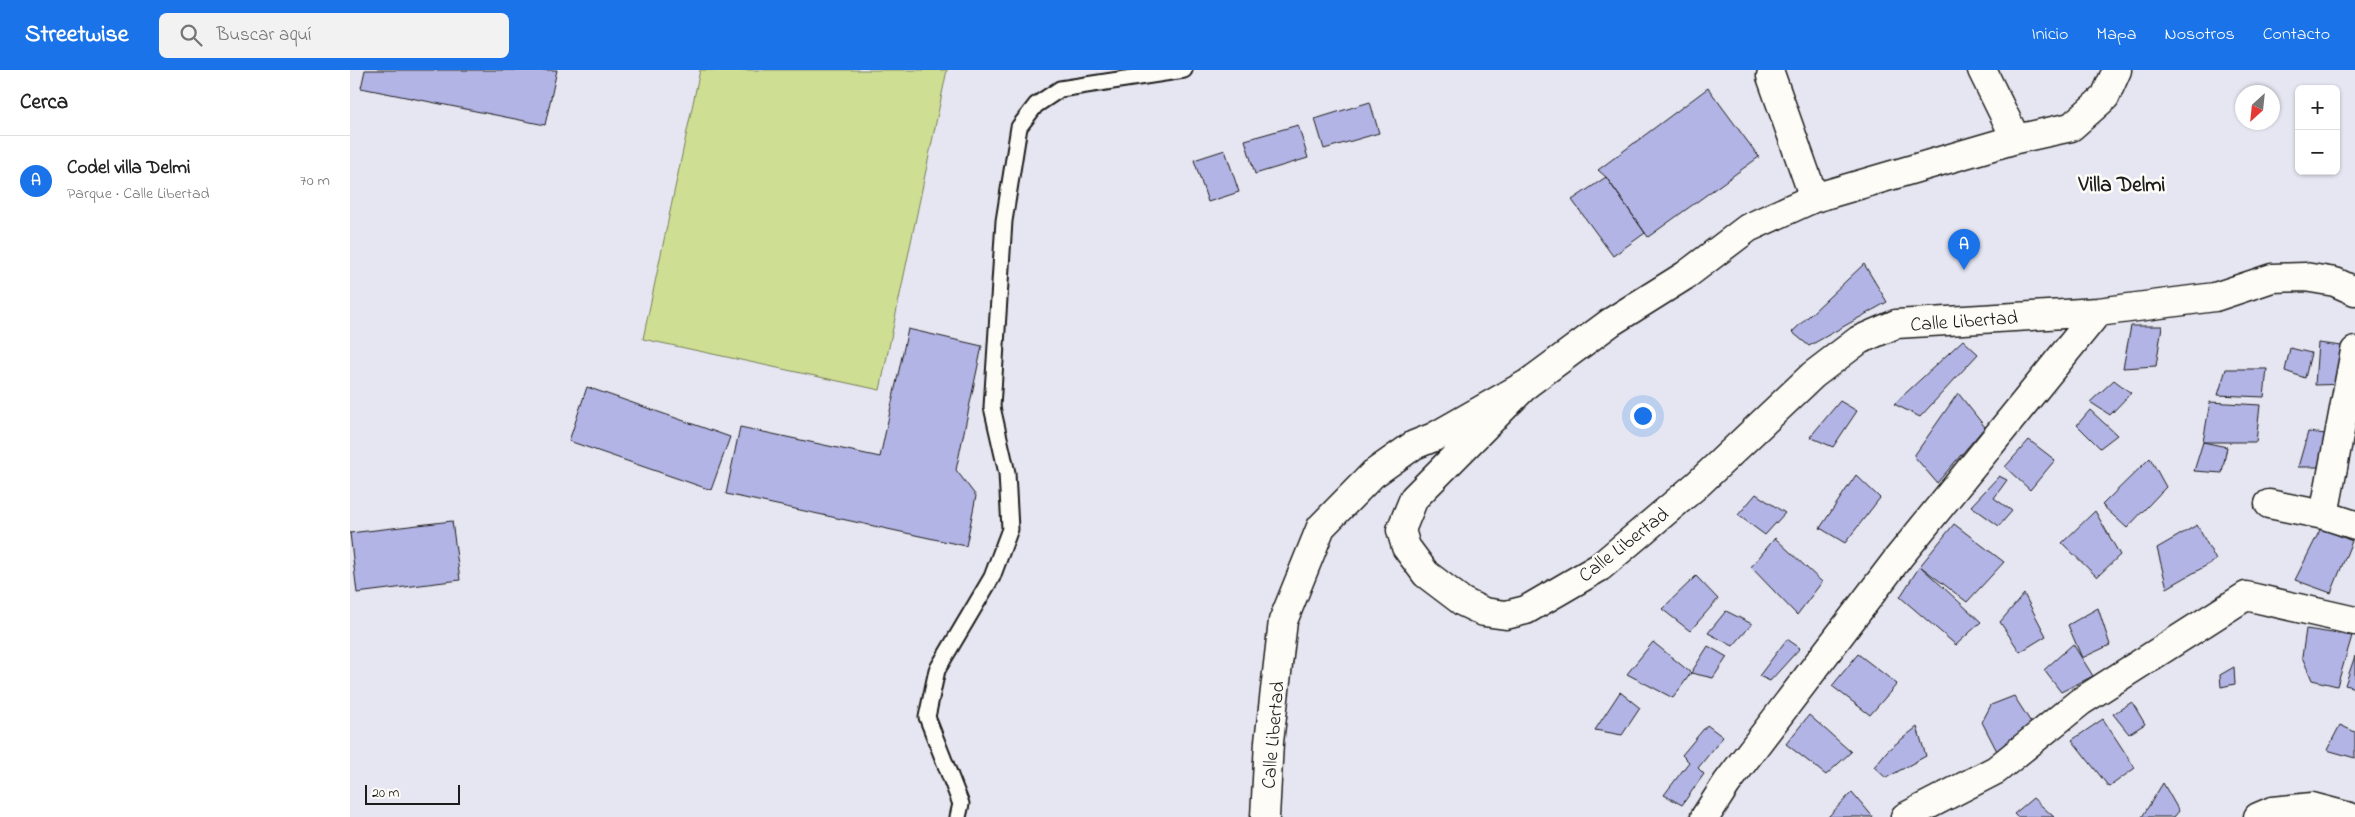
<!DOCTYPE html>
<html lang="es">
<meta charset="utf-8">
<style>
:root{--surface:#fff;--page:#f2f2f2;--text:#222;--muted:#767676;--line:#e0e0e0;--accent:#1a73e8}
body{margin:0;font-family:"Indie Flower",sans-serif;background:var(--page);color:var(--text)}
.controls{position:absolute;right:15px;top:15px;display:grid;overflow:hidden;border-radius:8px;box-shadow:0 1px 4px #0004}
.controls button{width:45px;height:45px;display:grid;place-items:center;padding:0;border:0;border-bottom:1px solid var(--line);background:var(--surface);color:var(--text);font:25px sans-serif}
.compass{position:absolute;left:1885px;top:15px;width:45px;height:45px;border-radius:50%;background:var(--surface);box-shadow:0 1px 4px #0004;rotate:207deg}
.scale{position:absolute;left:15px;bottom:12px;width:95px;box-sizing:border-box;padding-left:5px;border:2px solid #1c1c1c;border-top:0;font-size:14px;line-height:18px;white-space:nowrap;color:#1c1c1c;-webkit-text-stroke:4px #fdfcf7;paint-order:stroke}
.you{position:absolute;left:1292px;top:345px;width:18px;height:18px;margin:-12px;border:4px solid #fff;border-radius:50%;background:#1a73e8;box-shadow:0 0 0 8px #1a73e833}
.badge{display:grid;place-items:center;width:32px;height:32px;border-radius:50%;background:var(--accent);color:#fff;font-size:16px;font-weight:700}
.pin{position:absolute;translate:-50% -41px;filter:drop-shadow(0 1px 2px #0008)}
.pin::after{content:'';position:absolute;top:26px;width:18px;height:15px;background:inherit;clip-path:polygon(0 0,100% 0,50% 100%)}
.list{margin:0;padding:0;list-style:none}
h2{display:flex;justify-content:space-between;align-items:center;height:65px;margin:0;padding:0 20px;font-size:21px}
h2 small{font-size:16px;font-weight:400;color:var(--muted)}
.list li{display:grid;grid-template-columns:32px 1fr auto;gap:15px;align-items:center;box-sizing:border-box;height:90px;padding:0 20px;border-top:1px solid var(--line)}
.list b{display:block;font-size:19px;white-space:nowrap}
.list p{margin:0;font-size:16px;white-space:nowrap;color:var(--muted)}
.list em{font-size:16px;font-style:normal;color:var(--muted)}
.icon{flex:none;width:28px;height:28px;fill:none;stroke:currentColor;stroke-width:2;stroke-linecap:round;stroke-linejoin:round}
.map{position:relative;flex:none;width:2005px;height:747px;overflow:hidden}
header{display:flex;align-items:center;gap:30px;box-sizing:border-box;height:70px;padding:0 25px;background:var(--accent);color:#fff}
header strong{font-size:24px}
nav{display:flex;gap:28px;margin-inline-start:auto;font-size:18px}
.search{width:350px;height:45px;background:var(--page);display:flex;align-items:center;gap:12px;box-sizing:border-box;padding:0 18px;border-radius:8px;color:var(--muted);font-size:19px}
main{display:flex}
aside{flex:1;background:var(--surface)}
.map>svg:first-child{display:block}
.green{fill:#cedf94;stroke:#757e58}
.building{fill:#b2b4e5;stroke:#1c1c1c}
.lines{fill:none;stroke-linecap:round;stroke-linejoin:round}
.service-casing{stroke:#1c1c1c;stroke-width:19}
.minor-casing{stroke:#1c1c1c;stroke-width:31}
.service{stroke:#fdfcf7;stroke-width:15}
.minor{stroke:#fdfcf7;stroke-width:28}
.labels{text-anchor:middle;stroke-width:5;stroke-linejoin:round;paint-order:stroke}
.street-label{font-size:20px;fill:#1c1c1c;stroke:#fdfcf7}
.neighbourhood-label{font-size:21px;font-weight:bold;fill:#1c1c1c;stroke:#fdfcf7}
</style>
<header>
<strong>Streetwise</strong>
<div class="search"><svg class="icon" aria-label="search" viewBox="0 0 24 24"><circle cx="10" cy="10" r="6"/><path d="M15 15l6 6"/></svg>Buscar aquí</div>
<nav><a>Inicio</a><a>Mapa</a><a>Nosotros</a><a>Contacto</a></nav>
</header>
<main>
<aside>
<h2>Cerca<small></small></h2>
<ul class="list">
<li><span class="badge">A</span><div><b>Codel villa Delmi</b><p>Parque · Calle Libertad</p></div><em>70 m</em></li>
</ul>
</aside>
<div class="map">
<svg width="2005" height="747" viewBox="0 0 2005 747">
<rect width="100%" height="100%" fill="#e6e6f2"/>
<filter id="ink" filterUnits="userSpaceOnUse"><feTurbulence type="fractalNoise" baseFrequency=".02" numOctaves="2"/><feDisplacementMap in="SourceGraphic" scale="10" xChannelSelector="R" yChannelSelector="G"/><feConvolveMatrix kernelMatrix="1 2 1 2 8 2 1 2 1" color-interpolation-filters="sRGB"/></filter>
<g filter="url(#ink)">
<path class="green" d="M350,0H597L530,320L293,269Z"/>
<path class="building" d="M15,0H207L195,55L11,18Z
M1358,18L1409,87L1298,167L1256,107L1248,100Z
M1020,32L1029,63L974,79L965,49Z
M948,55L958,88L905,104L895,70Z
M875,80L889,122L858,132L844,90Z
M1256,107L1295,163L1263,186L1222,130Z
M1514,194L1537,232L1459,276L1442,262Z
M1781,256H1812L1806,296L1773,298Z
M558,259L632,276L606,400L626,426L616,476L376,424L390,357L530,387Z
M1613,270L1628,284L1570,347L1544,334Z
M1968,273L2000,277L1997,314L1965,315Z
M1940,278L1961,283L1955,308L1935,301Z
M1876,299H1917L1914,327L1868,325Z
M1764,310L1781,323L1760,345L1740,332Z
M237,317L380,367L361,420L219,371Z
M1608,323L1635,357L1587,413L1564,386Z
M1490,331L1507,341L1483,377L1460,367Z
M1860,332L1910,335L1906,372H1853Z
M1740,340L1767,365L1750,378L1727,355Z
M1958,362L1985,365L1977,397H1948Z
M1679,370L1705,390L1680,420L1655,397Z
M1853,372L1877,377L1872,403L1844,401Z
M1800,388L1816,417L1777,458L1752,435Z
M1506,405L1530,428L1495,473L1470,458Z
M1649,406L1657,410L1644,428L1662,441L1649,456L1621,436Z
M1406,424L1435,443L1415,465L1388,445Z
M1745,441L1770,485L1747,507L1712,473Z
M102,451L110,510L7,523L0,463Z
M1604,454L1654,492L1617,532L1570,496Z
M1847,455L1866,490L1817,518L1807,478Z
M1971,458L2002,471L1981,523L1945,510Z
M1425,468L1472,512L1447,545L1401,497Z
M1570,496L1631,552L1606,575L1550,527Z
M1346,506L1368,529L1340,561L1312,539Z
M1674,524L1696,566L1670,582L1650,552Z
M1748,538L1760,575L1732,588L1718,555Z
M1376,541L1402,554L1383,576L1358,563Z
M1956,559L2002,566L1987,616L1962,610L1952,587Z
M1437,569L1450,578L1420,611L1409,606Z
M1303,572L1341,603L1323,628L1277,604Z
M1723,574L1743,606L1711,622L1694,600Z
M1358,576L1377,587L1363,608L1341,603Z
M1508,584L1547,614L1520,645L1482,616Z
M2005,586V618L1995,615Z
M1884,597L1885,614L1871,617L1870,605Z
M1270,622L1290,638L1272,665L1245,660Z
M1664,626L1684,657L1650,687L1632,652L1641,635Z
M1782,632L1795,654L1779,664L1763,644Z
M1459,645L1501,682L1476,705L1436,674Z
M1753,649L1785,698L1759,717L1722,670Z
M1357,655L1373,667L1348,698L1354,704L1332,735L1314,725L1339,692L1332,685Z
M1990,655L2005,662V688L1977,680Z
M1567,657L1576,686L1536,708L1524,697L1538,680Z
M1813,713L1829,741L1824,747H1792Z
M1502,722L1523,747H1478Z
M1683,728L1704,747H1667L1664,744Z"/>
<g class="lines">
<defs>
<path id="service" d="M608,747L611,734L577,647L587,600L642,507L660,459L657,403L642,337L654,151L669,57L686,35L710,19L834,0"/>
<path id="minor" d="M1632,0L1666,69
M1421,6L1464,128
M1177,314L1064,428L1051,460L1056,477L1076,504L1113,532L1134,542L1156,545L1176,540L1250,497L1348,414L1463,305L1509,270L1546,254L1748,242L1865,227L1922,208L1955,207L1985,212L2005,221
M1919,434L1974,445L2005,455
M1974,445L2005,281
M915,747L919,672L933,551L971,457L1023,404L1064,375L1084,367L1177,314L1261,252L1336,205L1398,158L1464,128L1666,69L1721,57L1755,27L1767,0
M1355,747L1377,713L1549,487L1748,242
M1555,747L1646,700L1730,632L1896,526L2005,551
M1908,747L1922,741L1962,737L2000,747"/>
</defs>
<use href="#service" class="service-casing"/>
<use href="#minor" class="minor-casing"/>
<use href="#service" class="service"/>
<use href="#minor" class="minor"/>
</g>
</g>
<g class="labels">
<g class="street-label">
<text transform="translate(1614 250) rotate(-4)" y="7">Calle Libertad</text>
<text transform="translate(1273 474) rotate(-38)" y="7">Calle Libertad</text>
<text transform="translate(922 665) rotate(-85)" y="7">Calle Libertad</text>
</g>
<g class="neighbourhood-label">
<text x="1772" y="121">Villa Delmi</text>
</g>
</g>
</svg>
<div class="controls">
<button>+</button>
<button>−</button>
</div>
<svg class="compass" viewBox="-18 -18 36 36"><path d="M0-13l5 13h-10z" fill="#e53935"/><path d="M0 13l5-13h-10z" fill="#767676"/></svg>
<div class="scale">20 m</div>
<div class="you"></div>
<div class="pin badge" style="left:1614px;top:200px">A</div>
</div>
</main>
